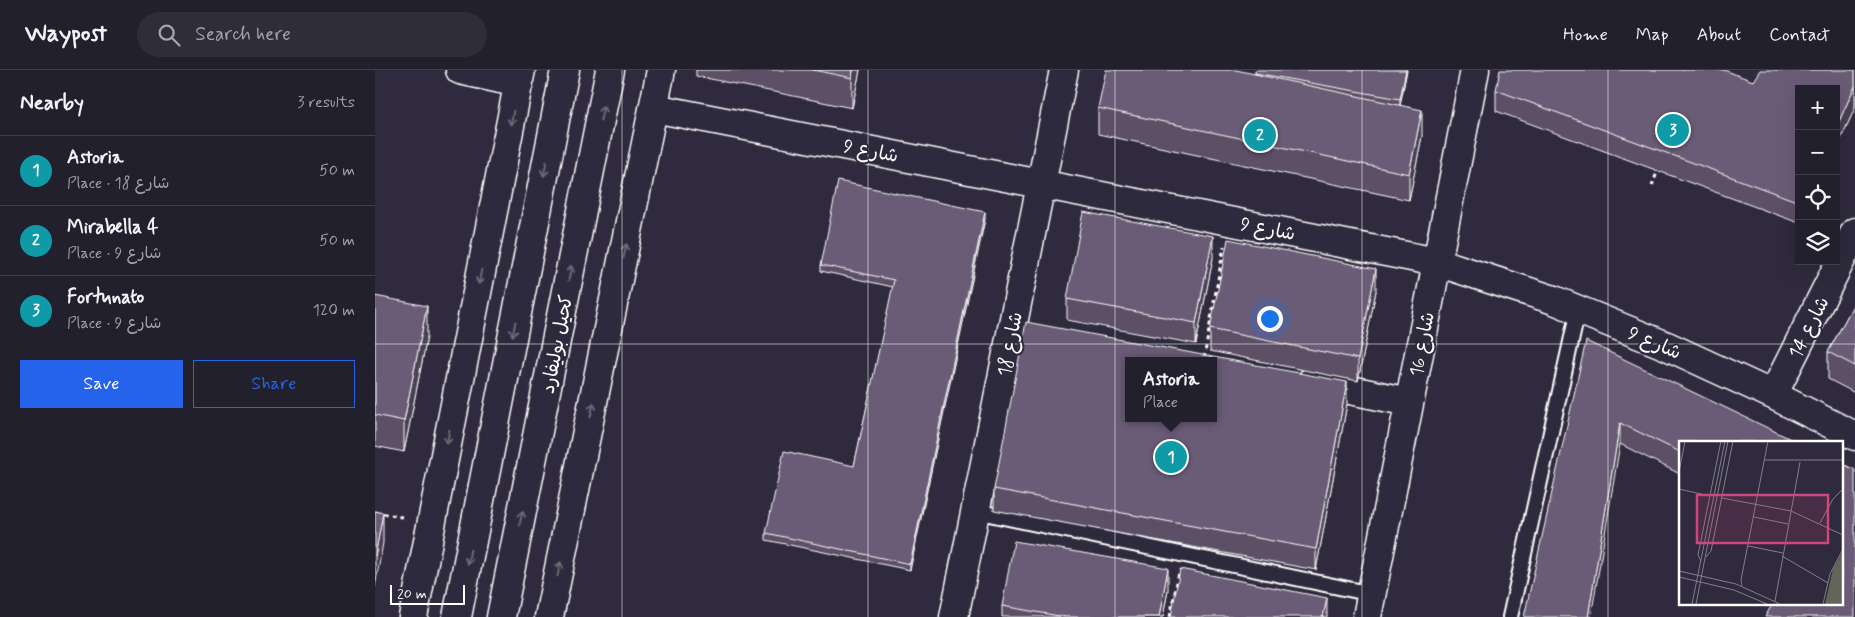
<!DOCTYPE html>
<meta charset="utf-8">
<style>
:root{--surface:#23202e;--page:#2f2d3a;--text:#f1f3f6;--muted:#a3a3aa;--line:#403e4a;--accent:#2563eb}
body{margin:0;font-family:Mynerve,"Playpen Sans Arabic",sans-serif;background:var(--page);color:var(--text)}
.controls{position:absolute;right:15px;top:15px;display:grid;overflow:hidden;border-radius:0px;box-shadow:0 5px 20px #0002}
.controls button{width:45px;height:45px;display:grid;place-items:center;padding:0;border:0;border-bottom:1px solid var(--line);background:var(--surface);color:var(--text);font:25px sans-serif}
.scale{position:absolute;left:15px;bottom:12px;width:75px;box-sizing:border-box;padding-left:5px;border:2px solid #fff;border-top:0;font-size:14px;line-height:18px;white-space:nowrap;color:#fff;-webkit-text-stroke:4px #2f2a3d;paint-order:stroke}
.you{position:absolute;left:894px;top:248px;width:18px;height:18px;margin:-12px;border:4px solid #fff;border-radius:50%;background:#1a73e8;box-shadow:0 0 0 8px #1a73e833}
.badge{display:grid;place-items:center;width:32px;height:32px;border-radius:50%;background:var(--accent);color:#fff;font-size:16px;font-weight:700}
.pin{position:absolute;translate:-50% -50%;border:2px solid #fff;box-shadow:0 1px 5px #0006}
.popup{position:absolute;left:750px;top:287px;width:92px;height:65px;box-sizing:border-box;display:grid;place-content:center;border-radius:0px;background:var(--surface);filter:drop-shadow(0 1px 4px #0005);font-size:16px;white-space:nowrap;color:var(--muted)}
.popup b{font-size:19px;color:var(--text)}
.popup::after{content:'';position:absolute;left:50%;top:100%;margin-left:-10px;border:10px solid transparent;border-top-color:var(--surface)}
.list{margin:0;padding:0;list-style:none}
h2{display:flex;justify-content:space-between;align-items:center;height:65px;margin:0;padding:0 20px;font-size:21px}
h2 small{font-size:16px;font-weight:400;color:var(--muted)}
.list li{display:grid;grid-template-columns:32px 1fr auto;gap:15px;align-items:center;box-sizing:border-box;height:70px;padding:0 20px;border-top:1px solid var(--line)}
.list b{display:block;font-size:19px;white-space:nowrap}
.list p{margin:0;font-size:16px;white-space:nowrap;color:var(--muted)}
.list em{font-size:16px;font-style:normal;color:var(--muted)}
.actions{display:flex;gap:10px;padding:15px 20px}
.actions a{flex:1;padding:11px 0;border:1px solid var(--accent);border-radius:0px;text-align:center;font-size:18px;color:var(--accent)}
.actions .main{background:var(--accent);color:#fff}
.icon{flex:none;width:28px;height:28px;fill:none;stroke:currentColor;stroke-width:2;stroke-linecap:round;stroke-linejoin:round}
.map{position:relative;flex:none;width:1480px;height:547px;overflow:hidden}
header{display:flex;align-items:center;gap:30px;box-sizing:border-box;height:70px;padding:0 25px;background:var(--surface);border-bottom:1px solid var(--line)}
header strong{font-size:24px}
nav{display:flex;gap:28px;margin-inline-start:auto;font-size:18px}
.search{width:350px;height:45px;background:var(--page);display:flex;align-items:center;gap:12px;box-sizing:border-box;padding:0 18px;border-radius:28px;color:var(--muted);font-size:19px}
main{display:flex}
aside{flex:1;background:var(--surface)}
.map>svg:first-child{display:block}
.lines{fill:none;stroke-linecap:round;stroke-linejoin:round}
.lane-casing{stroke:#fff;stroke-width:18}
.street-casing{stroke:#fff;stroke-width:31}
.secondary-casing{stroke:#fff;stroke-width:31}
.path{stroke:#fff;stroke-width:3;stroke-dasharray:4 4;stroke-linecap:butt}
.lane{stroke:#2f2a3d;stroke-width:14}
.street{stroke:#2f2a3d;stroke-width:28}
.secondary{stroke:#2f2a3d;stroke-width:28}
.wall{fill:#5b4f66;stroke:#fff}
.shaded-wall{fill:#4a4053;stroke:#fff}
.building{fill:#6a5c77;stroke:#fff;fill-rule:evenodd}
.oneway{stroke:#6d6a77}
.grid{fill:none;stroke:#fff;stroke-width:1;stroke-opacity:0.55}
.labels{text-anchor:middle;stroke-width:4;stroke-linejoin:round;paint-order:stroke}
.street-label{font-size:19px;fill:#fff;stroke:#2f2a3d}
.inset-road{fill:none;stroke:#827f8b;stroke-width:1}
.view{fill:#ce467c;fill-opacity:0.15;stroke:#ce467c;stroke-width:2.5}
.inset-edge{fill:none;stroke:#fff;stroke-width:2.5}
</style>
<header>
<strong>Waypost</strong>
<div class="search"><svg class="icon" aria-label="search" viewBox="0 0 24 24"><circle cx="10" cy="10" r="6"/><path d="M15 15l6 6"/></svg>Search here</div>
<nav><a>Home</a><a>Map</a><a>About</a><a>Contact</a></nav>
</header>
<main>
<aside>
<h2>Nearby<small>3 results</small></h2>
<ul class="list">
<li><span class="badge" style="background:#0f9aa8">1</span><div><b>Astoria</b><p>Place · شارع 18</p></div><em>50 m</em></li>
<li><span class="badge" style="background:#0f9aa8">2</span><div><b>Mirabella 4</b><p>Place · شارع 9</p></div><em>50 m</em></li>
<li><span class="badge" style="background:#0f9aa8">3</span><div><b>Fortunato</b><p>Place · شارع 9</p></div><em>120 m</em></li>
</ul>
<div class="actions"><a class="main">Save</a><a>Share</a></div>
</aside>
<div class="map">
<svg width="1480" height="547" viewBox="0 0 1480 547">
<rect width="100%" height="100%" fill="#2f2a3d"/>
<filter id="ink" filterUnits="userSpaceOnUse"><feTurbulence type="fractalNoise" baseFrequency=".02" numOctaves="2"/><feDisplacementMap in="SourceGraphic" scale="10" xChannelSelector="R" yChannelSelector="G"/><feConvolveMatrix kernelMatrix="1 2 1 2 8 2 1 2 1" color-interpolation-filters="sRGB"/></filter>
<g filter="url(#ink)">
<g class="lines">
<defs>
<path id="lane" d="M600,441L997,524
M1135,547L1203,240"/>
<path id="street" d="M85,0L144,13
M279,38L1062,192L1179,230L1292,276L1398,325L1480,366
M936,312L1034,332
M1398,325L1480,162
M38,547L146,0
M174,547L286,0
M579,547L689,0
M992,547L1100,0"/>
<path id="secondary" d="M82,547L190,0
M126,547L235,0"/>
</defs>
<use href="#lane" class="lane-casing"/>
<use href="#street" class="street-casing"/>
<use href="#secondary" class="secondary-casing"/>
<path class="path" d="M1277,116L1284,97
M829,288L849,176
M0,442L31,448
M795,547L804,502"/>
<use href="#lane" class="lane"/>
<use href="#street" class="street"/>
<use href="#secondary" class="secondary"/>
</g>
<path class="wall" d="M321,0H485L477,38L321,6Z
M1032,0L1025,35L1047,66L1034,130L723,64V38L880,4V3Z
M1480,0V38L1461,79L1424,19V153L1121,41V20L1378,11Z
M610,149L535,500L391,470V463L479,396L518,217L446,201V195Z
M838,188L821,274L692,250V229Z
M1001,221L983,311L835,281V259Z
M0,226L52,267L29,382L0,376Z
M1480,232V323L1453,309V282Z
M1211,271L1305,372V404L1245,374Z
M972,334L941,500L619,440V419Z
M793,520L788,547H627V536Z"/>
<path class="shaded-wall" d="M478,0H485L477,38V8Z
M1031,0H1032L1025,36V29Z
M1480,16V38L1461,79V58Z
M1047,40V66L1034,130V104Z
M610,142V149L535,500V494Z
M838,166V188L821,274V253Z
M1001,199V221L983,311V289Z
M52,236V267L29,382V351Z
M972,312V334L941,500V479Z
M1245,353V374L1216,547H1213Z
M8,443V473L0,517V486Z
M793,498V520L788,547H784Z
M952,528V547H948Z"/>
<path class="building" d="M438,0H478L477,8Z
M731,0H861L1047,40L1034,104L723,38Z
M880,0H1031L1025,29L880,3Z
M1125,0H1349L1378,11L1385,0H1480V16L1461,58V19H1424V132L1121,20Z
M463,111L610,142L535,494L391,463L409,381L479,396L519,210L446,195Z
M708,142L838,166L821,253L692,229Z
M853,169L1001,199L983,289L835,259Z
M0,226L52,236L29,351L0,345Z
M1480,232V296L1453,282Z
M651,252L972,312L941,479L619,419ZM754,291H838V348H754Z
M1211,271L1422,372H1305V382L1245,353L1213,547H1149Z
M1466,393L1480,400V547H1390L1398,533H1466Z
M0,441L8,443L0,486Z
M639,471L793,498L784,547H690L627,536Z
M805,499L952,528L948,547H796Z"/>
<defs><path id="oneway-shaft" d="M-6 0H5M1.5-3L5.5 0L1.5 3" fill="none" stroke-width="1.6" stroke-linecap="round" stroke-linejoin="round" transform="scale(1.25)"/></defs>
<g class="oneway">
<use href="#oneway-shaft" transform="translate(227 43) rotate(-79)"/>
<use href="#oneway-shaft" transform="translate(137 48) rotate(101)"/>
<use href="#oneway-shaft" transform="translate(170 99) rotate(101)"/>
<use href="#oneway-shaft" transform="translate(250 181) rotate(-78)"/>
<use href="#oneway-shaft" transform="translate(195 203) rotate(-79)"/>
<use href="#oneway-shaft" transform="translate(105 207) rotate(101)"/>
<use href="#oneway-shaft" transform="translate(139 259) rotate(101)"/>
<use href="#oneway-shaft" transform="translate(217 340) rotate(-78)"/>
<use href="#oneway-shaft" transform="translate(73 367) rotate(101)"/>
<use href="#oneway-shaft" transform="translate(146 448) rotate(-79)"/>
<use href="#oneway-shaft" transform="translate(94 487) rotate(101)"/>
<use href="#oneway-shaft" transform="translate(184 499) rotate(-78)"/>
</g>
</g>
<path class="grid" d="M247,0V547M493,0V547M740,0V547M987,0V547M1233,0V547M0,274H1480"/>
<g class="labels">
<g class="street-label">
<text transform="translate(496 80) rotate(11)" y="7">شارع 9</text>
<text transform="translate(893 158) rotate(11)" y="7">شارع 9</text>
<text transform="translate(1433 257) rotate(-63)" y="7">شارع 14</text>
<text transform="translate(1280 272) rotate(23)" y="7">شارع 9</text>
<text transform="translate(181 274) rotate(-79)" y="7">كحيل بوليفارد</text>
<text transform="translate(634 274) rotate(-79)" y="7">شارع 18</text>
<text transform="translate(1046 274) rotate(-79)" y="7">شارع 16</text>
</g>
</g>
<g transform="translate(1304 371)">
<rect width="164" height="164" fill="#2f2a3d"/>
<path d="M164,110V163H146L154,128Z" fill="#616658"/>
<path class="inset-road" d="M86,19H164M0,31L6,0M0,48L31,55M43,57L112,70L164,94M75,76L109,83M141,82L154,58L164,48M69,105L104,112M103,115L149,142M27,116L32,110L54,0M22,120L19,114L42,0M0,130L57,143L101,163M0,136L55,149L88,163M63,145L62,139L89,0M96,160L121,21M13,163L46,0M17,163L49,0M144,163L151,133L164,108"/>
<path class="view" d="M18,54H149V102H18Z"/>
<rect width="164" height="164" class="inset-edge"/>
</g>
</svg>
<div class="controls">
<button>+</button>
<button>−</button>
<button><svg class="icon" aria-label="locate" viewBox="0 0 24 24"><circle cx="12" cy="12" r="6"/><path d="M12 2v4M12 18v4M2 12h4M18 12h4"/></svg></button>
<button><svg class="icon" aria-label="layers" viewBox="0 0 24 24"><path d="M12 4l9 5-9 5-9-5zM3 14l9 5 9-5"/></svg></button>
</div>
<div class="scale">20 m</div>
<div class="you"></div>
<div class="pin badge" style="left:796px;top:387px;background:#0f9aa8">1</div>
<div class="popup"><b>Astoria</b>Place</div>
<div class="pin badge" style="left:885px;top:65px;background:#0f9aa8">2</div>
<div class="pin badge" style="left:1298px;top:60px;background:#0f9aa8">3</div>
</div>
</main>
